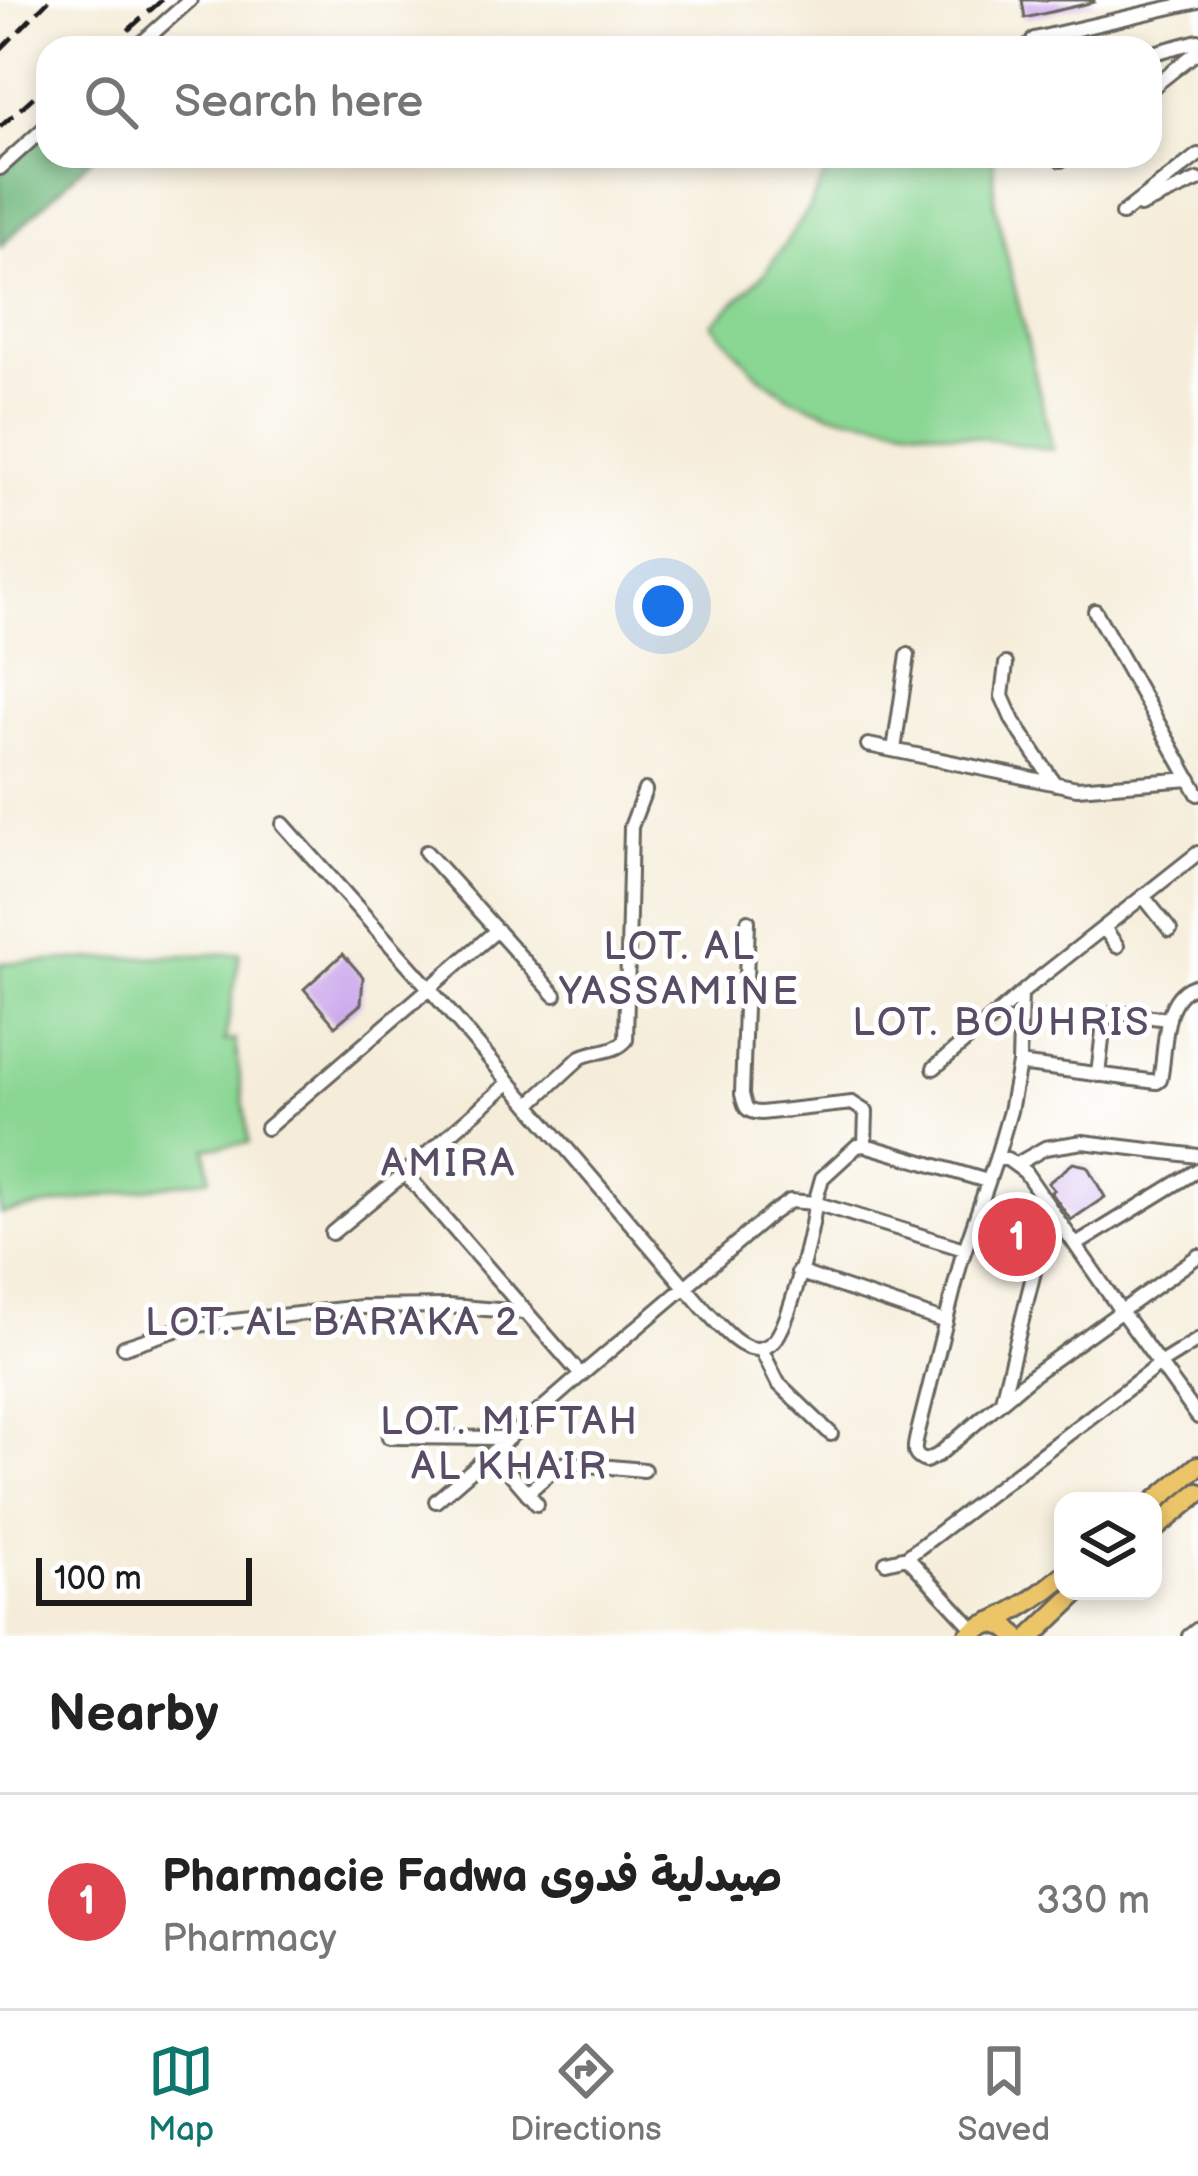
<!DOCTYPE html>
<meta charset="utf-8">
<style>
:root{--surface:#fff;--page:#f2f2f2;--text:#222;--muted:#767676;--line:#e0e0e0;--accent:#0f766e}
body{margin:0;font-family:"Balsamiq Sans","Playpen Sans Arabic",sans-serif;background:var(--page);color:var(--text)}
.controls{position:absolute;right:36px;bottom:36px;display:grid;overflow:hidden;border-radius:24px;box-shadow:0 6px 18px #0003}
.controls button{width:108px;height:108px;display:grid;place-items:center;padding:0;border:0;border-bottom:3px solid var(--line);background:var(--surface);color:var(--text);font:60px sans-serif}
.scale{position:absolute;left:36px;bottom:30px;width:216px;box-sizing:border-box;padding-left:12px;border:6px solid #1c1c1c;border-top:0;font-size:33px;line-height:42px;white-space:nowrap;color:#1c1c1c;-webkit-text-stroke:9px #fff;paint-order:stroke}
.you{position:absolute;left:663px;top:606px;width:42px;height:42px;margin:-30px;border:9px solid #fff;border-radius:50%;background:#1a73e8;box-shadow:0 0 0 18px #1a73e833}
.badge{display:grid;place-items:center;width:78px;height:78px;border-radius:50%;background:var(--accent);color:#fff;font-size:39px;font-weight:700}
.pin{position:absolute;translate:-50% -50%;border:6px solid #fff;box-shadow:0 3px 12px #0006}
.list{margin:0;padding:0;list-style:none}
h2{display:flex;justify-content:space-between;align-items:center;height:156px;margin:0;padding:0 48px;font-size:51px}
h2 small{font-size:39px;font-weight:400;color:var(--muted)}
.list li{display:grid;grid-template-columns:78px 1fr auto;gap:36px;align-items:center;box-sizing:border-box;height:216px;padding:0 48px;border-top:3px solid var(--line)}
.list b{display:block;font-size:45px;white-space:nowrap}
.list p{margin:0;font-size:39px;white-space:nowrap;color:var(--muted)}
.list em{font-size:39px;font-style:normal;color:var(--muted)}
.icon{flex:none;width:66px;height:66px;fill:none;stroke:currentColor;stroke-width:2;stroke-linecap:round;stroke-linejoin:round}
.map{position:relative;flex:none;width:1198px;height:1636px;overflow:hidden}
.search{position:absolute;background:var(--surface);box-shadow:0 6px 18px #0003;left:36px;right:36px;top:36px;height:132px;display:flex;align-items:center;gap:30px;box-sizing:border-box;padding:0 42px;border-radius:36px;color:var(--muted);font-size:45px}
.sheet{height:372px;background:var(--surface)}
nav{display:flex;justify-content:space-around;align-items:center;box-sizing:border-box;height:168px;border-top:3px solid var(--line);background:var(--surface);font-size:33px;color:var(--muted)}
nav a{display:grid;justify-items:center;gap:6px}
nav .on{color:var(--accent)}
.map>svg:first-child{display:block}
.green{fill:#8ad693;stroke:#537958;stroke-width:3}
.forest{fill:#6fb77d;stroke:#466a4c;stroke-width:3}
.building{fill:#cba8ec}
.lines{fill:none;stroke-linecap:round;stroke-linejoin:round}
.minor-casing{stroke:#68655e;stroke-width:18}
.primary-casing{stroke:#68655e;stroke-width:24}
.minor{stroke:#fff;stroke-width:12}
.primary{stroke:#edc569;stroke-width:18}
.rail{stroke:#1c1c1c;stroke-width:4.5;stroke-dasharray:18 9;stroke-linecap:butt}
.labels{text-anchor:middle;stroke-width:10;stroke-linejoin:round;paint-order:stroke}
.quarter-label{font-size:39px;letter-spacing:3px;fill:#594d65;stroke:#fff}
</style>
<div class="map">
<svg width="1198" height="1636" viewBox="0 0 1198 1636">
<rect width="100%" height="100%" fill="#fff"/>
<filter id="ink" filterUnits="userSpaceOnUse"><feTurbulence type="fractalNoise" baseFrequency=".00833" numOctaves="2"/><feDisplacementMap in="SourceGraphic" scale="24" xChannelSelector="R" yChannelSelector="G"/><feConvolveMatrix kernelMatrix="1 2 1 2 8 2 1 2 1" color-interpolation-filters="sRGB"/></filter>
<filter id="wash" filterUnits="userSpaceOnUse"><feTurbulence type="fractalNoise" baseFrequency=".004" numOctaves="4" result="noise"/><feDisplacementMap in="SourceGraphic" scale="48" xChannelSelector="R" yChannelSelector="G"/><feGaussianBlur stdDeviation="2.7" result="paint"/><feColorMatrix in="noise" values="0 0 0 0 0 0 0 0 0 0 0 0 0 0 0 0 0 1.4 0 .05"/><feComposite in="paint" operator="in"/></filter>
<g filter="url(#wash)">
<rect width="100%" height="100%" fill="#f5edd9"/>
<path class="green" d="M834,156H993L995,205L1053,450L829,413L789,397L757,374L712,324L764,274L807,212Z
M240,953L225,1041L235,1040L249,1143L206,1148L210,1178L0,1214V963Z"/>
<path class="forest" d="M48,130V156H94L0,247V173Z"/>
<g id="blocks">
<path class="building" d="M1022,0H1094V2L1025,18Z
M343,954L363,977L361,1004L335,1026L304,989Z
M1073,1163L1087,1166L1105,1197L1071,1220L1051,1192L1054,1190L1048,1183Z"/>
</g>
</g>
<g filter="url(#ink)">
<use href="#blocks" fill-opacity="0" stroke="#68655e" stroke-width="3"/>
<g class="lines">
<defs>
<path id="minor" d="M136,48L190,0
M1028,48L1034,39L1198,1
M1150,54L1198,41
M1150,89L1198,51
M1061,160L1065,156
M0,168L48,125
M1140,206L1198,180
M1122,214L1198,155
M1095,611L1198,794
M1006,664L1002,696L1013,721L1055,784
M868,745L1077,788L1190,779
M894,750L908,655
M283,824L429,988L705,1310C718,1323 738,1350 758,1349C764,1348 770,1345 774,1341C790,1324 813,1228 815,1203L964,1249
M426,852L555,995
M1143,896L1170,930
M748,921L742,1094C745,1108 746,1112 761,1113L852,1103L866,1112L865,1145
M1104,928L1117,946
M1021,994L1019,1064L1010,1111L996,1159L961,1261L917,1436C914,1448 912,1457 926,1461L938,1455L1034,1374L1198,1256
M1019,1064L1157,1082L1160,1080C1167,1050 1160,993 1198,985
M934,1068L1031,985L1198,853
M1098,1075L1104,1022L1109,1015L1117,1013L1169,1019
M509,1083L405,1173L581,1375L771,1214L790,1201L815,1203L822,1178L857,1146L865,1145L987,1181
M529,1105L581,1057C595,1050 615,1053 626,1040L631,827L645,790
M267,1128L497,930
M996,1159H1007L1025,1172L1121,1311L1198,1417
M1017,1164L1045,1148L1083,1142L1198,1156
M332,1233L405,1173
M1076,1245L1198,1170
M798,1272L946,1322
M124,1347L188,1326L361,1307L448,1306L524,1312
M761,1349L778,1383L831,1434
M1002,1400L1050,1208
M389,1437L507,1438
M492,1452L537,1504
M527,1493L558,1466L566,1463L644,1470
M436,1501L581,1375
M886,1562L907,1557
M974,1629L907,1557L1161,1363L1198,1340
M1189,1636L1198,1629"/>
<path id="primary" d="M1153,1503L1198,1466
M1153,1530L1198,1493
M991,1622L1007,1627L1015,1636
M968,1636C977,1627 983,1626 994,1621C1018,1610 1043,1593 1063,1576
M1032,1636L1079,1591"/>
</defs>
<use href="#minor" class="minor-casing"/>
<use href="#primary" class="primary-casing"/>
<use href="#minor" class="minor"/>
<use href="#primary" class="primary"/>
<path class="rail" d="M108,48L162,0
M0,50L49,0
M0,127L48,84"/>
</g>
</g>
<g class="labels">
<g class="quarter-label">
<text x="680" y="959">LOT. AL<tspan x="680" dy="45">YASSAMINE</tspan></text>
<text x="1002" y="1035">LOT. BOUHRIS</text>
<text x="449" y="1176">AMIRA</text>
<text x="333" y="1335">LOT. AL BARAKA 2</text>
<text x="510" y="1434">LOT. MIFTAH<tspan x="510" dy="45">AL KHAIR</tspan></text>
</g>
</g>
</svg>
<div class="controls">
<button><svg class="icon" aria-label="layers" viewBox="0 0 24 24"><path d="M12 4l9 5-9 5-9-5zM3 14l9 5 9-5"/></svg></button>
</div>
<div class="scale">100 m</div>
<div class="you"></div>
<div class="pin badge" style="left:1017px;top:1237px;background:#e0444e">1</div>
<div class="search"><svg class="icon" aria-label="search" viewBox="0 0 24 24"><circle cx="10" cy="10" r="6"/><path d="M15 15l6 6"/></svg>Search here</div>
</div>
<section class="sheet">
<h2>Nearby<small></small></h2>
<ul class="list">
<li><span class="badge" style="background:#e0444e">1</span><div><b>Pharmacie Fadwa صيدلية فدوى</b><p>Pharmacy</p></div><em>330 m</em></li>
</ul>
</section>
<nav>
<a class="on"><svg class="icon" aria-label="map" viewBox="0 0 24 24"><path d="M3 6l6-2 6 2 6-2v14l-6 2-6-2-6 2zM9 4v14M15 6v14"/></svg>Map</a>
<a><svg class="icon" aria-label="directions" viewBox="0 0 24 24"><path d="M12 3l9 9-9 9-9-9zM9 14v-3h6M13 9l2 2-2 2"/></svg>Directions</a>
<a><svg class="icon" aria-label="saved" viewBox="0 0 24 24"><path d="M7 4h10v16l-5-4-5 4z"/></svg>Saved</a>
</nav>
